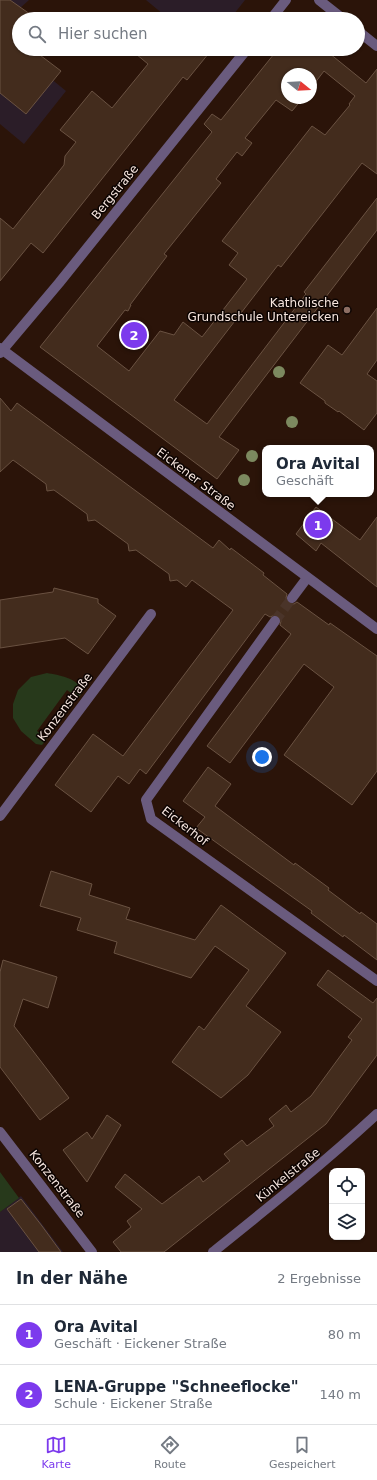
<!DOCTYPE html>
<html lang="de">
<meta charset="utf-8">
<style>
:root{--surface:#fff;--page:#f6f6f7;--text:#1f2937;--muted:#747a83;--line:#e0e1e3;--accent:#7c3aed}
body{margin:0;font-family:"DejaVu Sans",sans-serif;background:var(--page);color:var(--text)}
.controls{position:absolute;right:12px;bottom:12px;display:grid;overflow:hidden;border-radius:8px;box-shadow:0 1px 3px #0004}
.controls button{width:36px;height:36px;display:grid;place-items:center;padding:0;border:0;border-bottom:1px solid var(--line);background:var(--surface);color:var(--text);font:20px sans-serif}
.compass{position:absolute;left:281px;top:68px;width:36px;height:36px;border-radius:50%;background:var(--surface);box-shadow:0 1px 3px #0004;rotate:108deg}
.you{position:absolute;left:262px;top:757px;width:14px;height:14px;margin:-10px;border:3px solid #fff;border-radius:50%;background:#1a73e8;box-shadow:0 0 0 6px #1a73e833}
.badge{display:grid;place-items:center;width:26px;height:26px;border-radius:50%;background:var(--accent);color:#fff;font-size:13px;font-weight:700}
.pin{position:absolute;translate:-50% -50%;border:2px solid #fff;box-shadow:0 1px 4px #0006}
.popup{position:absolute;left:262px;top:445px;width:112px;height:52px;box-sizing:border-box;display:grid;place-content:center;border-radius:8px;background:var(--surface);filter:drop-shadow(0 1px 3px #0005);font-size:13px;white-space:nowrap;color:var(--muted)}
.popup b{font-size:15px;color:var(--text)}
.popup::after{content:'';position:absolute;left:50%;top:100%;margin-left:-8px;border:8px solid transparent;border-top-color:var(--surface)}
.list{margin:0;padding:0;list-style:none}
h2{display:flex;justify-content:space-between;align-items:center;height:52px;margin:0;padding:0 16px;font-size:17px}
h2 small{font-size:13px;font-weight:400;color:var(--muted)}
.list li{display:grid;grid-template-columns:26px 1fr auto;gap:12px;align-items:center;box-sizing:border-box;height:60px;padding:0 16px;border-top:1px solid var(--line)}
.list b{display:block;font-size:15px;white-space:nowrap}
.list p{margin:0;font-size:13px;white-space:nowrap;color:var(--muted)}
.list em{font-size:13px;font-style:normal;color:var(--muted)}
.icon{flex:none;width:22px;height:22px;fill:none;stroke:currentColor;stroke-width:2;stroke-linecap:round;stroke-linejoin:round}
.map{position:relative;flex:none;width:377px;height:1252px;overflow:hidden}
.search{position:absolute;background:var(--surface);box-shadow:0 1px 3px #0004;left:12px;right:12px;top:12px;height:44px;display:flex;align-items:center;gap:10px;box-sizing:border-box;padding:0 14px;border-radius:22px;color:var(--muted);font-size:15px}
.sheet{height:172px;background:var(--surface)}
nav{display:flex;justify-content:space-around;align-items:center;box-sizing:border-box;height:56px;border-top:1px solid var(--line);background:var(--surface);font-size:11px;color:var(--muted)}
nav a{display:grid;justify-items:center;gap:2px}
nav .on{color:var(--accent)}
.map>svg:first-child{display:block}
.industrial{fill:#2b1d28}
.green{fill:#27391b}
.building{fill:#432c1d;stroke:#6a5242;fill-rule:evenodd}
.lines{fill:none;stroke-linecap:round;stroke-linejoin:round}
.minor-tunnel{stroke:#4a3429;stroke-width:10;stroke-dasharray:10 5;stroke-linecap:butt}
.minor{stroke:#6a5b7e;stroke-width:10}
.tertiary{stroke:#6a5b7e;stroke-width:10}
.tree{fill:#7c895f}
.education-dot{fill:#8d6e63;stroke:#0c0402;stroke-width:1.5}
.labels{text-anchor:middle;stroke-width:3;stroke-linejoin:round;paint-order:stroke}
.street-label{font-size:12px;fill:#f7e6df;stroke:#0c0402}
.poi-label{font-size:12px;fill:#f7e6df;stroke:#0c0402;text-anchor:end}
</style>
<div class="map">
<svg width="377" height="1252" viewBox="0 0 377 1252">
<rect width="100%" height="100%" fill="#2b1409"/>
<path class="industrial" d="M0,0H29L0,26Z
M146,0H245L230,19H169Z
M0,37L66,91L24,144L0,124Z
M21,1196L63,1252H0V1212Z"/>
<path class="green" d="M47,673C58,675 79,678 83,692L78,698L67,690L37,731L47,739L42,745L36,744L21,731L13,718V704L18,690L31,677Z
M0,1172L19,1198L0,1212Z"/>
<path class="building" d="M0,0H10L37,19H19V49H32L61,71L26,114L0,93Z
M130,49H204L209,53L187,80L183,77L43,253L31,243L0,281V218L13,229L64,165L65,156L76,142L60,130L92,91L112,108L148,64Z
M278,49H324L366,83L377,69V174L362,163L281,267L278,265L174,400L207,424L306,294L304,292L377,198V230L219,437L239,450L217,479L40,347L212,132L204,124L212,114L221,120ZM324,71L355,96L349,104L350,105L325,135L312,126L222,241L238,253L229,265L247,279L202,337L183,322L174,335L160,331L129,371L97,346L125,310L128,311L131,305H130L167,256L164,254L221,183L216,179L237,152L242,156L252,143L245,138L276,100L292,111L303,98H287V74H311V88Z
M377,308V360L367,374L377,381V413L364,430L339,411L338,412L325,403V401L300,383L328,345L342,355Z
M0,398L11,411L17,403L213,548L219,540L230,550L231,548L264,573L263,575L287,594L286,598L288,603L294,604L297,602L329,625L330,623L377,656V771L352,805L284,755L334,687L304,664L230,763L207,746L291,634L280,625L281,621L279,616L275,615L270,617L265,614L146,774L140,769L129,784L118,776L91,812L55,785L93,734L123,756L233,610L192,580L186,587L177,580L170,581L169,574L136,550L129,551L128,544L95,520L88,521L87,514L54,490L47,491L46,484L13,460L0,472Z
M316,507L360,540L377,517V587L321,543L316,551L296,534Z
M54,588L98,599V603L116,616L88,654L65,638L0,648V600L53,592Z
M208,767L231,784L215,806L294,865L295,863L329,888L328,890L360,914L361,912L377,924V960L344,935L343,937L311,913L312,911L196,828L205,817L183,801Z
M51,871L92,884L89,895L130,908L126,919L195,940L221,905L286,953L246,1006L281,1032L248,1075L221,1098L172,1062L199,1026L204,1030L249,970L215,946L191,978L114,953L117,942L77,930L81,918L40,906Z
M3,960L57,977L48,1008L23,999L14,1026L69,1098L40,1120L0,1067V972Z
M328,970L373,1003L377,998V1055L326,1124L164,1252H121L113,1242L131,1227L127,1221L142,1209L115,1187L125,1174L162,1204L199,1176L203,1182L230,1161L224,1154L242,1140L247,1146L274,1126L269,1119L286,1105L291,1112L311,1096L352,1040L348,1037L362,1019L317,985Z
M107,1115L121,1125L87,1182L63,1150L87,1132L92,1139Z
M21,1199L42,1226L61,1252H39L7,1209Z"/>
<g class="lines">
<path class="minor-tunnel" d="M275,621L292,598"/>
<path class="minor" d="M319,0L343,19
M271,19L286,0
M358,31L377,46
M0,353L59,283L247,49
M292,598L307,578
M275,621L146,800L151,819L377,981
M0,816L151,614
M0,1132L92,1252"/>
<path class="tertiary" d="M0,348L377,629
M213,1252C269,1207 324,1163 377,1114"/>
</g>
<g class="tree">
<circle cx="279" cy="372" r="6"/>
<circle cx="292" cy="422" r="6"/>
<circle cx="252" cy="456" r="6"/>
<circle cx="244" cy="480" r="6"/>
</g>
<circle class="education-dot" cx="347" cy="310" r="4"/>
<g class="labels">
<g class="street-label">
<text transform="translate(115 192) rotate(-51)" y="4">Bergstraße</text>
<text transform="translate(196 479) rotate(37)" y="4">Eickener Straße</text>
<text transform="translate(65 707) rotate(-53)" y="4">Konzenstraße</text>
<text transform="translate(185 826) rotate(38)" y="4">Eickerhof</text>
<text transform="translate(288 1175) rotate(-39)" y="4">Künkelstraße</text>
<text transform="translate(57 1184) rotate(52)" y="4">Konzenstraße</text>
</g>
<g class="poi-label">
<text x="339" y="307">Katholische<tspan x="339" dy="14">Grundschule Untereicken</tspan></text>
</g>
</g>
</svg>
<div class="controls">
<button><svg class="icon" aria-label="locate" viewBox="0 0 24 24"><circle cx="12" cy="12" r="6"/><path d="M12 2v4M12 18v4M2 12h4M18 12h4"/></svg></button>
<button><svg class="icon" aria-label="layers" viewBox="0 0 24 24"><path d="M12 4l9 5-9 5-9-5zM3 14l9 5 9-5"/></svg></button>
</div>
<svg class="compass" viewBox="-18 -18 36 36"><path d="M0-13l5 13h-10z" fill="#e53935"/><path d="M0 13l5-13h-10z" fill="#747a83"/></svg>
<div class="you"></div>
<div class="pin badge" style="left:318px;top:525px">1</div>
<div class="popup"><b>Ora Avital</b>Geschäft</div>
<div class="pin badge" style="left:134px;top:335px">2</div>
<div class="search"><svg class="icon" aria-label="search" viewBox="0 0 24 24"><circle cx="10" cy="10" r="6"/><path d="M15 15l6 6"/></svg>Hier suchen</div>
</div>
<section class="sheet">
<h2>In der Nähe<small>2 Ergebnisse</small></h2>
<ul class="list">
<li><span class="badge">1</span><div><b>Ora Avital</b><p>Geschäft · Eickener Straße</p></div><em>80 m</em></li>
<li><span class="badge">2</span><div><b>LENA-Gruppe &quot;Schneeflocke&quot;</b><p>Schule · Eickener Straße</p></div><em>140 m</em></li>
</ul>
</section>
<nav>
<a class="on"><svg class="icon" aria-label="map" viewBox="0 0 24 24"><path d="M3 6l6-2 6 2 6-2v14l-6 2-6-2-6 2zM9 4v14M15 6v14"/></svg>Karte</a>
<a><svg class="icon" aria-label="directions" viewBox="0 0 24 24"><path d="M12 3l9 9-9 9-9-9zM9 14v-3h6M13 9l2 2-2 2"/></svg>Route</a>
<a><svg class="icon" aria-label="saved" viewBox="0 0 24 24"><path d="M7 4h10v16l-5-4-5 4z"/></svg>Gespeichert</a>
</nav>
